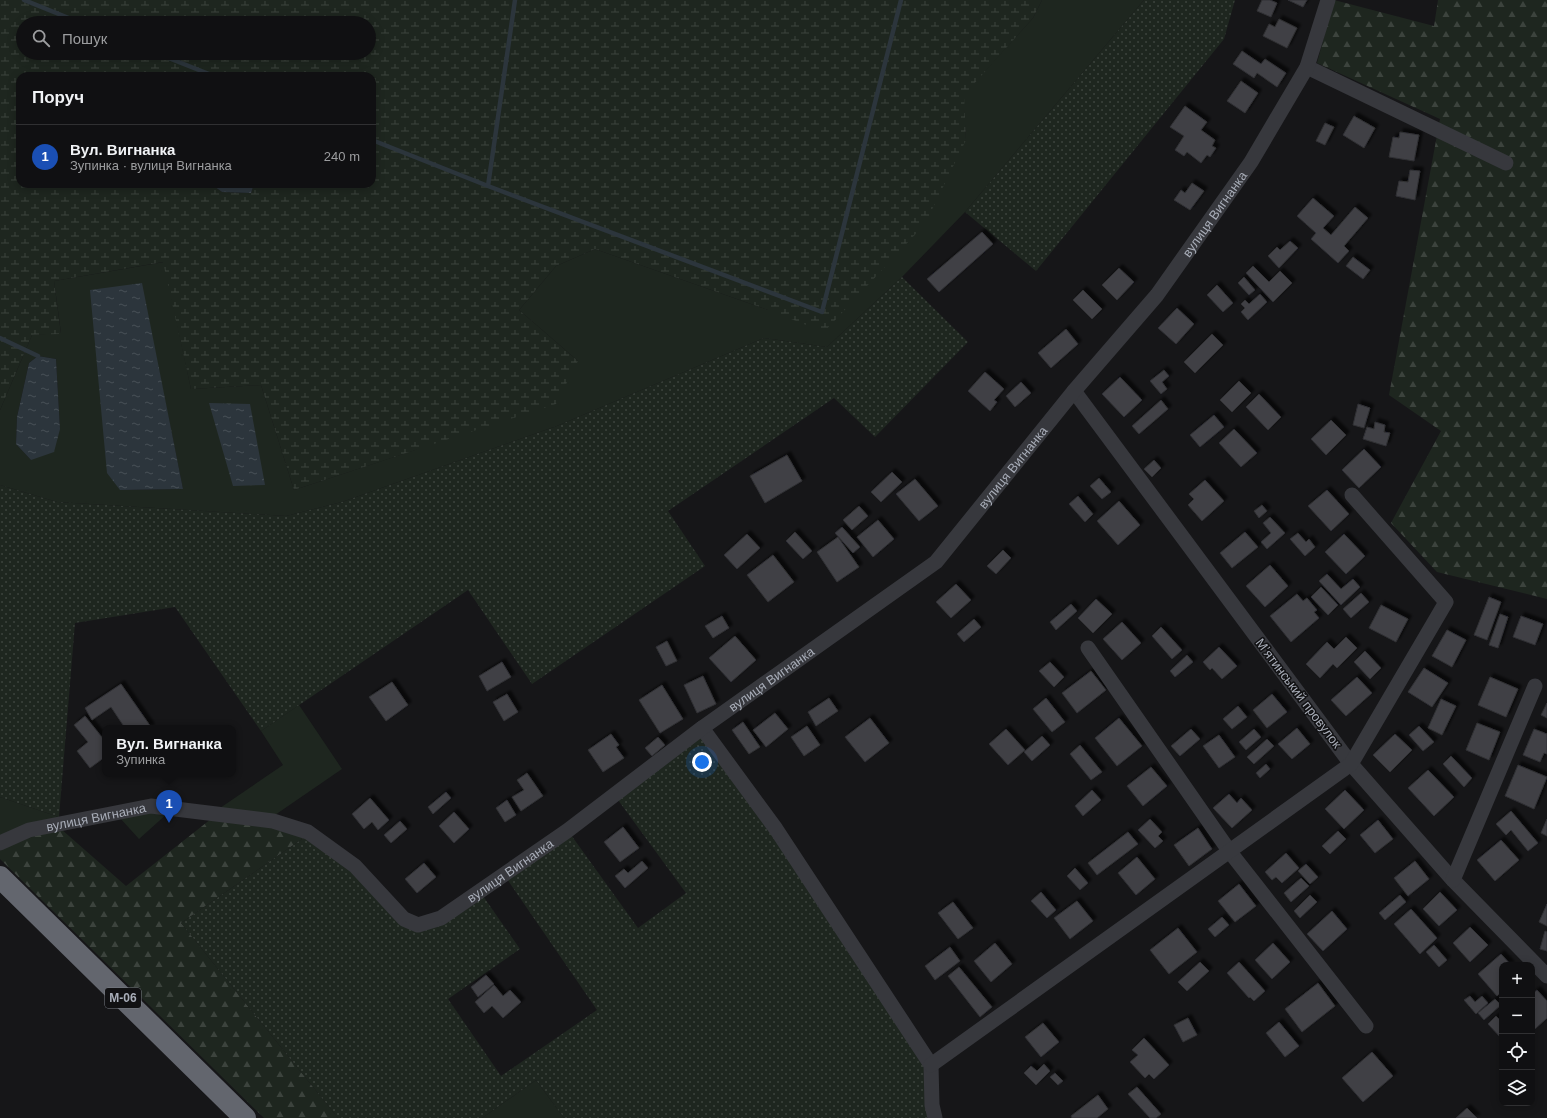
<!DOCTYPE html>
<html lang="uk">
<meta charset="utf-8">
<style>
:root{--surface:#101012;--page:#19191b;--text:#f1f3f6;--muted:#9c9d9f;--line:#303032;--accent:#f2b134}
body{margin:0;font-family:Helvetica,sans-serif;background:var(--page);color:var(--text)}
.controls{position:absolute;right:12px;bottom:12px;display:grid;overflow:hidden;border-radius:8px;box-shadow:0 2px 10px #0003}
.controls button{width:36px;height:36px;display:grid;place-items:center;padding:0;border:0;border-bottom:1px solid var(--line);background:var(--surface);color:var(--text);font:20px sans-serif}
.you{position:absolute;left:702px;top:762px;width:14px;height:14px;margin:-10px;border:3px solid #fff;border-radius:50%;background:#1a73e8;box-shadow:0 0 0 6px #1a73e833}
.badge{display:grid;place-items:center;width:26px;height:26px;border-radius:50%;background:var(--accent);color:#fff;font-size:13px;font-weight:700}
.pin{position:absolute;translate:-50% -33px;filter:drop-shadow(0 1px 2px #0008)}
.pin::after{content:'';position:absolute;top:21px;width:14px;height:12px;background:inherit;clip-path:polygon(0 0,100% 0,50% 100%)}
.popup{position:absolute;left:102px;top:725px;width:134px;height:52px;box-sizing:border-box;display:grid;place-content:center;border-radius:8px;background:var(--surface);filter:drop-shadow(0 1px 3px #0005);font-size:13px;white-space:nowrap;color:var(--muted)}
.popup b{font-size:15px;color:var(--text)}
.popup::after{content:'';position:absolute;left:50%;top:100%;margin-left:-8px;border:8px solid transparent;border-top-color:var(--surface)}
.list{margin:0;padding:0;list-style:none}
h2{display:flex;justify-content:space-between;align-items:center;height:52px;margin:0;padding:0 16px;font-size:17px}
h2 small{font-size:13px;font-weight:400;color:var(--muted)}
.list li{display:grid;grid-template-columns:26px 1fr auto;gap:12px;align-items:center;box-sizing:border-box;height:64px;padding:0 16px;border-top:1px solid var(--line)}
.list b{display:block;font-size:15px;white-space:nowrap}
.list p{margin:0;font-size:13px;white-space:nowrap;color:var(--muted)}
.list em{font-size:13px;font-style:normal;color:var(--muted)}
.icon{flex:none;width:22px;height:22px;fill:none;stroke:currentColor;stroke-width:2;stroke-linecap:round;stroke-linejoin:round}
.map{position:relative;flex:none;width:1547px;height:1118px;overflow:hidden}
.search{position:absolute;background:var(--surface);box-shadow:0 2px 10px #0003;left:16px;top:16px;width:360px;height:44px;display:flex;align-items:center;gap:10px;box-sizing:border-box;padding:0 14px;border-radius:22px;color:var(--muted);font-size:15px}
.panel{position:absolute;background:var(--surface);box-shadow:0 2px 10px #0003;left:16px;top:72px;width:360px;height:116px;border-radius:12px}
.map>svg:first-child{display:block}
.green{fill:#1e261f;fill-rule:evenodd}
.forest{fill:url(#forest-firs)}
.wetland{fill:url(#wetland-marsh);fill-rule:evenodd}
.garden{fill:url(#garden-dots)}
.water{fill:url(#water-ripples)}
.lines{fill:none;stroke-linecap:round;stroke-linejoin:round}
.stream{stroke:#2c353c;stroke-width:4.5}
.building{fill:#404145;stroke:#303034;filter:url(#shadow)}
.street{stroke:#37383d;stroke-width:15}
.highway{stroke:#63666e;stroke-width:22}
.labels{text-anchor:middle;stroke-width:3;stroke-linejoin:round;paint-order:stroke}
.shield{fill:#111113;stroke:#7b7e86;stroke-width:1}
.shield-label{font-size:12px;font-weight:bold;fill:#a8adb8}
.street-label{font-size:13px;fill:#a8adb8;stroke:#111113}
</style>
<div class="map">
<svg width="1547" height="1118" viewBox="0 0 1547 1118">
<defs>
<pattern id="forest-firs" width="22" height="20" patternUnits="userSpaceOnUse"><rect width="22" height="20" fill="#1e261f"/><path d="M5 1l3.5 6h-7zM16 11l3.5 6h-7z" fill="#3c433d"/></pattern>
<pattern id="wetland-marsh" width="20" height="14" patternUnits="userSpaceOnUse"><rect width="20" height="14" fill="#1e261f"/><path d="M1 5h8M5 5V1M11 12h8M15 12V8" fill="none" stroke="#3c433d"/></pattern>
<pattern id="garden-dots" width="8" height="8" patternUnits="userSpaceOnUse"><rect width="8" height="8" fill="#1e261f"/><path d="M2 2h.1M6 6h.1" fill="none" stroke="#3c433d" stroke-width="1.8" stroke-linecap="round"/></pattern>
<pattern id="water-ripples" width="26" height="14" patternUnits="userSpaceOnUse"><rect width="26" height="14" fill="#2c353c"/><path d="M2 4q2-2 4 0t4 0M15 11q2-2 4 0t4 0" fill="none" stroke="#485056"/></pattern>
<filter id="shadow"><feDropShadow dx="3.5" dy="-3.5" stdDeviation="1" flood-color="#0009"/></filter>
</defs>
<rect width="100%" height="100%" fill="#161618"/>
<path class="green" d="M1042,0H1144L965,212L902,277L827,347L764,338L557,426L342,502L286,516L57,502L0,485V410L32,335L61,333L54,281L164,262L191,389L261,385L294,490L415,450L578,361L519,310L556,266L595,249L768,310L966,140L963,95L1033,18ZM141,283L183,489L120,490ZM38,356L56,359L60,429L31,460L16,444L17,417L29,363Z
M299,705L342,769L275,815L220,808L283,765L261,731Z
M0,797L59,817L0,836Z
M152,812L168,813L139,839L120,818Z
M536,1080L564,1118H482Z"/>
<path class="forest" d="M1334,0L1434,26L1438,0H1547V599L1437,572L1391,523L1441,431L1389,395L1440,119L1317,63Z
M211,819L271,827L305,837L181,923L338,1118H264L0,859V850L31,836L61,829L126,886Z"/>
<path class="wetland" d="M0,0H1042L1033,18L964,95L966,140L925,224L824,332L768,310L595,249L556,266L519,310L578,361L556,404L294,490L261,385L191,389L163,262L54,281L61,334L32,335L0,410ZM23,23H369V53H23ZM20,76H372V184H254L251,193L222,192L211,184H20Z"/>
<path class="garden" d="M1144,0H1235L1224,39L1036,271L965,212Z
M902,277L968,342L875,437L834,398L668,511L705,566L532,684L468,590L261,731L175,607L75,623L59,817L0,797V485L57,502L286,516L342,502L557,426L764,338L827,347Z
M701,737L771,832L926,1067L930,1118H564L536,1080L482,1118H338L181,923L305,837L351,870L401,924L483,896L520,949L448,999L501,1076L597,1010L507,879L571,835L638,928L686,893L618,800Z"/>
<path class="water" d="M211,184H254L251,193L222,192Z
M142,283L183,489L120,490L107,473L90,290Z
M38,356L56,359L60,429L54,452L31,460L16,444L17,417L29,363Z
M209,403L250,404L265,485L233,486Z"/>
<g class="lines">
<path class="stream" d="M24,0L81,23
M156,53L214,76
M372,140L488,186L822,312L901,0
M488,186L515,0
M0,338L38,356"/>
</g>
<path class="building" d="M1262,0H1270L1277,3L1271,17L1257,11Z
M1288,0H1307L1303,7Z
M1279,19L1297,28L1287,48L1263,36L1269,24L1275,27Z
M1242,51L1261,64L1265,59L1286,73L1277,87L1257,73L1254,78L1233,64Z
M1241,81L1258,93L1245,113L1227,101Z
M1185,106L1207,122L1201,130L1215,140L1212,146L1216,148L1210,157L1207,155L1201,163L1187,152L1184,156L1175,150L1184,136L1170,127Z
M1354,116L1375,128L1364,148L1343,135Z
M1325,123L1334,127L1325,145L1316,141Z
M1400,132L1419,135L1414,161L1389,157L1393,137L1399,138Z
M1410,170L1420,171L1415,200L1396,196L1399,181L1408,182Z
M1192,183L1204,191L1190,210L1174,200L1181,190L1185,193Z
M1313,198L1334,216L1323,228L1331,235L1355,207L1368,218L1344,246L1349,251L1338,263L1311,239L1316,233L1297,216Z
M982,232L993,244L939,292L927,279Z
M1290,241L1298,248L1279,268L1268,256L1277,247L1280,250Z
M1353,257L1370,270L1363,279L1346,266Z
M1253,266L1269,282L1280,271L1292,283L1273,302L1246,273Z
M1119,268L1134,282L1117,300L1102,285Z
M1244,277L1255,290L1249,295L1238,283Z
M1217,285L1233,303L1223,312L1207,295Z
M1083,290L1102,309L1092,319L1073,300Z
M1260,294L1267,302L1248,320L1241,312L1245,308L1241,304L1245,300L1249,304Z
M1177,308L1194,324L1176,344L1158,328Z
M1066,329L1078,344L1051,368L1038,353Z
M1212,334L1223,345L1195,373L1184,362Z
M1164,370L1169,376L1162,382L1167,389L1161,394L1150,381Z
M985,372L1004,389L994,400L997,402L990,411L968,391Z
M1120,377L1142,400L1124,417L1102,394Z
M1239,381L1251,393L1232,412L1220,400Z
M1021,382L1031,393L1015,407L1006,396Z
M1259,394L1281,417L1268,430L1246,407Z
M1161,400L1168,409L1139,434L1132,426Z
M1358,404L1370,408L1364,428L1353,425Z
M1214,415L1224,427L1200,447L1190,435Z
M1331,420L1346,435L1326,455L1311,439Z
M1375,422L1385,425L1384,432L1390,433L1386,446L1363,439L1367,427L1374,429Z
M1234,429L1257,453L1241,467L1219,443Z
M1364,449L1381,467L1359,488L1342,470Z
M787,455L802,481L765,503L750,476Z
M1154,460L1161,468L1152,477L1144,469Z
M892,472L902,482L881,502L871,492Z
M1099,478L1111,492L1102,499L1090,486Z
M915,479L938,506L919,521L896,494Z
M1205,480L1224,501L1202,521L1188,505L1194,499L1189,494Z
M1327,490L1349,514L1331,531L1308,506Z
M1078,496L1093,514L1085,522L1069,504Z
M1119,501L1140,525L1118,545L1097,521Z
M1262,505L1267,511L1259,518L1254,511Z
M859,506L868,516L852,530L843,520Z
M1270,517L1285,533L1267,549L1261,542L1271,533L1263,523Z
M878,520L894,539L873,557L857,537Z
M842,527L860,547L853,553L835,533Z
M795,532L812,551L803,559L786,541Z
M1245,532L1258,547L1232,568L1220,553Z
M1298,533L1306,542L1309,539L1315,547L1305,556L1290,539Z
M747,534L760,548L737,569L724,555Z
M1344,534L1365,556L1346,574L1325,552Z
M838,537L859,567L837,582L817,552Z
M1003,550L1011,558L996,574L987,566Z
M773,555L794,582L768,602L747,575Z
M1270,565L1288,586L1265,607L1246,586Z
M1327,574L1341,589L1353,579L1360,587L1341,605L1319,581Z
M956,584L971,600L951,618L936,602Z
M1321,587L1338,605L1328,615L1311,597Z
M1361,593L1369,602L1351,618L1343,609Z
M1297,594L1303,601L1307,598L1317,610L1314,612L1319,618L1291,642L1270,616Z
M1489,597L1501,602L1487,640L1474,635Z
M1096,599L1112,614L1093,633L1078,618Z
M1071,604L1077,611L1056,630L1050,622Z
M1381,605L1408,619L1396,642L1369,628Z
M1500,614L1508,617L1498,648L1489,645Z
M722,616L729,628L713,638L705,626Z
M1521,616L1543,624L1535,645L1513,637Z
M974,619L981,627L964,642L957,634Z
M1122,622L1141,643L1122,660L1103,639Z
M1161,627L1182,650L1172,659L1152,636Z
M1447,630L1466,640L1452,667L1432,656Z
M735,636L756,660L731,682L709,658Z
M1346,637L1357,648L1337,668L1333,664L1320,678L1306,664L1327,642L1334,649Z
M667,641L677,661L666,666L656,647Z
M1219,647L1237,666L1222,679L1212,668L1210,670L1203,662Z
M1365,651L1381,668L1370,679L1354,662Z
M1187,655L1193,662L1175,677L1170,671Z
M502,662L511,677L487,691L479,676Z
M1050,662L1064,677L1054,687L1039,671Z
M1424,668L1448,683L1432,707L1408,692Z
M1091,671L1106,690L1077,713L1062,693Z
M703,676L716,704L697,713L684,685Z
M1357,677L1372,693L1346,716L1331,700Z
M1490,677L1518,689L1506,717L1478,705Z
M392,682L408,705L386,721L369,697Z
M121,684L151,727L150,728H125L111,707L92,720L85,708Z
M662,685L683,719L660,733L639,700Z
M507,694L518,712L504,721L493,702Z
M1272,694L1287,712L1267,728L1253,710Z
M829,698L838,711L816,726L808,712Z
M1046,698L1065,722L1052,732L1033,709Z
M1441,699L1456,706L1442,735L1428,728Z
M1547,703V718L1541,715Z
M1238,706L1247,717L1232,729L1223,719Z
M775,713L788,729L766,747L753,730Z
M85,716L105,741V757L90,768L77,751L88,742L74,725Z
M870,718L889,743L865,762L845,737Z
M1119,718L1142,746L1117,766L1095,738Z
M743,722L760,747L749,754L732,730Z
M1477,723L1500,732L1489,760L1466,750Z
M807,726L820,745L804,756L791,737Z
M1419,726L1434,742L1423,751L1409,735Z
M1297,728L1310,744L1292,759L1278,744Z
M1006,729L1025,750L1008,765L989,744Z
M1191,729L1200,739L1180,756L1171,746Z
M1254,729L1261,737L1246,750L1239,742Z
M1534,729L1547,734V754L1544,753L1540,762L1523,755Z
M611,734L619,745L616,747L624,758L603,772L588,750Z
M1395,734L1412,750L1390,772L1373,755Z
M1219,735L1235,757L1219,768L1203,746Z
M1042,736L1050,745L1032,761L1024,752Z
M658,737L665,745L652,756L645,748Z
M1267,739L1274,746L1254,764L1247,757Z
M1080,745L1102,772L1091,780L1070,754Z
M1451,756L1472,778L1464,787L1443,764Z
M1266,764L1270,769L1260,778L1256,773Z
M1518,765L1547,777L1534,809L1505,796Z
M1151,767L1167,786L1143,806L1127,786Z
M1428,770L1454,797L1434,816L1408,788Z
M527,773L543,796L521,811L512,797L524,790L517,780Z
M1092,790L1101,800L1083,816L1075,806Z
M1345,790L1364,810L1344,829L1325,809Z
M446,792L451,798L433,814L428,807Z
M1229,794L1237,803L1241,798L1252,810L1232,828L1213,808Z
M370,798L389,820L378,830L372,822L364,829L352,814Z
M507,800L516,815L505,822L496,808Z
M1511,811L1538,843L1528,851L1511,830L1506,835L1496,824Z
M454,812L469,829L454,843L439,826Z
M1150,819L1162,832L1158,836L1163,841L1155,848L1138,830Z
M1547,819V836L1541,833Z
M1378,820L1393,839L1375,853L1360,835Z
M400,821L407,829L391,843L384,835Z
M623,827L639,848L620,862L604,842Z
M1198,828L1212,849L1189,866L1174,845Z
M1338,831L1346,839L1330,854L1322,846Z
M1128,832L1138,844L1097,875L1088,863Z
M1501,840L1519,860L1495,881L1477,860Z
M1286,853L1299,868L1282,883L1276,877L1272,880L1265,872Z
M1137,857L1155,879L1136,895L1118,873Z
M642,861L648,868L625,888L615,876L624,869L628,873Z
M1415,861L1429,879L1408,896L1394,878Z
M424,863L436,877L417,893L405,879Z
M1306,864L1318,877L1310,884L1298,871Z
M1075,868L1088,883L1080,890L1067,876Z
M1301,878L1309,886L1291,902L1284,893Z
M1239,884L1256,906L1235,922L1218,901Z
M1041,892L1056,910L1047,918L1031,901Z
M1440,892L1457,910L1439,926L1423,909Z
M1310,895L1317,902L1300,918L1294,911Z
M1400,895L1406,902L1385,920L1379,913Z
M1077,901L1093,921L1070,939L1054,918Z
M953,902L973,928L958,939L938,913Z
M1547,904V926L1539,922Z
M1411,909L1437,938L1420,954L1394,924Z
M1332,911L1347,929L1323,951L1307,934Z
M1222,917L1229,925L1215,937L1208,929Z
M1470,927L1488,945L1470,962L1453,943Z
M1178,928L1197,952L1169,974L1150,950Z
M1545,931L1547,932V951L1540,949Z
M995,943L1012,964L991,982L974,961Z
M1273,943L1290,962L1272,979L1255,960Z
M1434,945L1447,960L1439,967L1426,952Z
M950,947L960,961L935,980L925,966Z
M1501,954L1511,965H1502V991L1497,996L1478,974Z
M1200,962L1209,971L1187,991L1178,982Z
M1239,962L1265,991L1254,1001L1250,997L1249,998L1227,973Z
M959,967L992,1007L980,1017L948,976Z
M486,975L494,984L478,997L471,987Z
M1318,983L1335,1006L1302,1032L1285,1009Z
M494,985L503,996L510,990L521,1002L503,1018L492,1006L484,1013L475,1002Z
M1537,990L1547,1001V1018L1535,1029L1532,1026V994Z
M1470,996L1475,1002L1482,996L1488,1003L1476,1014L1464,1000Z
M1495,999L1501,1005L1484,1020L1478,1013Z
M1496,1016L1502,1022V1039L1488,1024Z
M1188,1018L1197,1035L1183,1042L1174,1025Z
M1279,1022L1299,1046L1285,1057L1266,1033Z
M1043,1023L1059,1042L1041,1057L1025,1037Z
M1144,1038L1169,1065L1154,1079L1149,1074L1145,1078L1130,1062L1138,1055L1132,1050Z
M1372,1052L1393,1076L1363,1102L1342,1078Z
M1044,1064L1050,1071L1036,1085L1024,1073L1031,1066L1037,1071Z
M1055,1073L1063,1081L1058,1085L1050,1077Z
M1137,1087L1161,1114L1156,1118H1150L1128,1094Z
M1098,1095L1108,1109L1097,1118H1072L1071,1116Z
M1467,1108L1477,1118H1456Z"/>
<g class="lines">
<g class="street">
<path d="M1307,67L1506,163"/>
<path d="M1074,391L1351,764L1453,880L1547,976"/>
<path d="M1088,648L1230,852L1366,1026"/>
<path d="M702,728L776,829L931,1065L932,1105L935,1118"/>
<path id="s1" d="M0,843L29,830L151,806L273,821L308,832L355,866L404,919L418,925L441,918L567,831L702,728L936,562L1074,391L1157,295L1251,162L1307,67L1328,0"/>
<path d="M1453,880L1535,686"/>
<path d="M931,1065L1351,764L1446,602L1352,495"/>
</g>
<path class="highway" d="M0,877L245,1118"/>
</g>
<g class="labels">
<rect class="shield" x="105" y="988" width="36" height="20" rx="3"/>
<g class="shield-label">
<text x="123" y="1002">М-06</text>
</g>
<g class="street-label">
<text dy="5" stroke="none"><textPath href="#s1" startOffset="1541">вулиця Вигнанка</textPath></text>
<text dy="5" stroke="none"><textPath href="#s1" startOffset="1217">вулиця Вигнанка</textPath></text>
<text dy="5" stroke="none"><textPath href="#s1" startOffset="893">вулиця Вигнанка</textPath></text>
<text transform="translate(1299 693) rotate(53)" y="5">Мʼятинський провулок</text>
<text dy="5" stroke="none"><textPath href="#s1" startOffset="100">вулиця Вигнанка</textPath></text>
<text dy="5" stroke="none"><textPath href="#s1" startOffset="569">вулиця Вигнанка</textPath></text>
</g>
</g>
</svg>
<div class="controls">
<button>+</button>
<button>−</button>
<button><svg class="icon" aria-label="locate" viewBox="0 0 24 24"><circle cx="12" cy="12" r="6"/><path d="M12 2v4M12 18v4M2 12h4M18 12h4"/></svg></button>
<button><svg class="icon" aria-label="layers" viewBox="0 0 24 24"><path d="M12 4l9 5-9 5-9-5zM3 14l9 5 9-5"/></svg></button>
</div>
<div class="you"></div>
<div class="pin badge" style="left:169px;top:823px;background:#1a4fb4">1</div>
<div class="popup"><b>Вул. Вигнанка</b>Зупинка</div>
<div class="search"><svg class="icon" aria-label="search" viewBox="0 0 24 24"><circle cx="10" cy="10" r="6"/><path d="M15 15l6 6"/></svg>Пошук</div>
<section class="panel">
<h2>Поруч<small></small></h2>
<ul class="list">
<li><span class="badge" style="background:#1a4fb4">1</span><div><b>Вул. Вигнанка</b><p>Зупинка · вулиця Вигнанка</p></div><em>240 m</em></li>
</ul>
</section>
</div>
